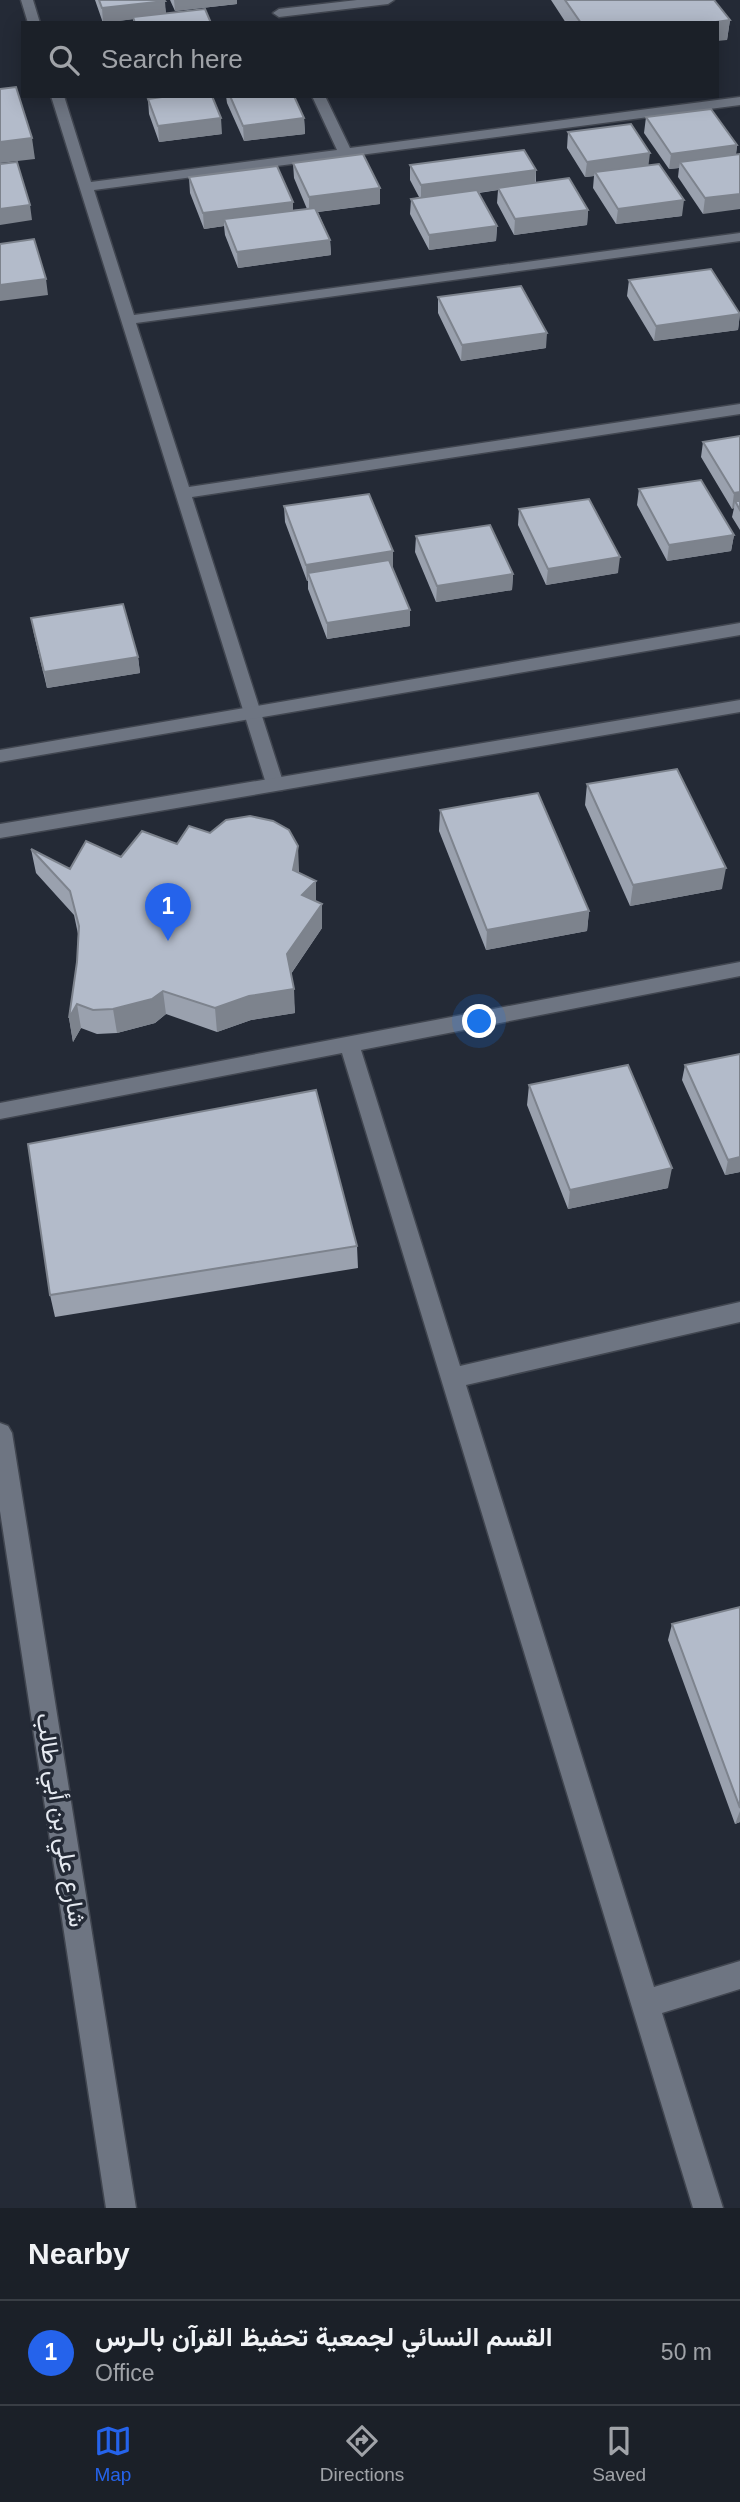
<!DOCTYPE html>
<meta charset="utf-8">
<style>
:root{--surface:#1b2028;--page:#282d34;--text:#f1f3f6;--muted:#a0a3a8;--line:#393e45;--accent:#2563eb}
body{margin:0;font-family:Helvetica,Vazirmatn,sans-serif;background:var(--page);color:var(--text)}
.you{position:absolute;left:480px;top:1022px;width:24px;height:24px;margin:-18px;border:5px solid #fff;border-radius:50%;background:#1a73e8;box-shadow:0 0 0 10px #1a73e833}
.badge{display:grid;place-items:center;width:46px;height:46px;border-radius:50%;background:var(--accent);color:#fff;font-size:23px;font-weight:700}
.pin{position:absolute;translate:-50% -58px;filter:drop-shadow(0 2px 4px #0008)}
.pin::after{content:'';position:absolute;top:37px;width:24px;height:21px;background:inherit;clip-path:polygon(0 0,100% 0,50% 100%)}
.list{margin:0;padding:0;list-style:none}
h2{display:flex;justify-content:space-between;align-items:center;height:91px;margin:0;padding:0 28px;font-size:30px}
h2 small{font-size:23px;font-weight:400;color:var(--muted)}
.list li{display:grid;grid-template-columns:46px 1fr auto;gap:21px;align-items:center;box-sizing:border-box;height:105px;padding:0 28px;border-top:2px solid var(--line)}
.list b{display:block;font-size:26px;white-space:nowrap}
.list p{margin:0;font-size:23px;white-space:nowrap;color:var(--muted)}
.list em{font-size:23px;font-style:normal;color:var(--muted)}
.icon{flex:none;width:38px;height:38px;fill:none;stroke:currentColor;stroke-width:2;stroke-linecap:round;stroke-linejoin:round}
.map{position:relative;flex:none;width:740px;height:2208px;overflow:hidden}
.search{position:absolute;background:var(--surface);box-shadow:0 4px 18px #0003;left:21px;right:21px;top:21px;height:77px;display:flex;align-items:center;gap:18px;box-sizing:border-box;padding:0 24px;border-radius:0px;color:var(--muted);font-size:26px}
.sheet{height:196px;background:var(--surface)}
nav{display:flex;justify-content:space-around;align-items:center;box-sizing:border-box;height:98px;border-top:2px solid var(--line);background:var(--surface);font-size:19px;color:var(--muted)}
nav a{display:grid;justify-items:center;gap:4px}
nav .on{color:var(--accent)}
.map>svg:first-child{display:block}
.lines{fill:none;stroke-linecap:round;stroke-linejoin:round}
.minor-casing{stroke:#414650;stroke-width:3}
.tertiary-casing{stroke:#414650;stroke-width:3}
.minor{fill:#6e7582;fill-rule:evenodd}
.tertiary{fill:#6e7582;fill-rule:evenodd}
.wall{fill:#9aa1ae}
.shaded-wall{fill:#7d838d}
.building{fill:#b3bbca;stroke:#7d838d;stroke-width:2}
.labels{text-anchor:middle;stroke-width:7;stroke-linejoin:round;paint-order:stroke}
.near-street-label{font-size:24px;fill:#e5e9f0;stroke:#242a36}
</style>
<div class="map">
<svg width="740" height="2208" viewBox="0 0 740 2208">
<rect width="100%" height="100%" fill="#242a36"/>
<g class="lines">
<defs>
<path id="minor" d="M21,0H33L40,23H28Z
M357,0H394L388,4L279,17L273,13L279,9Z
M51,96H64L91,182L337,150L312,96H325L350,148L740,97V105L94,190L134,315L740,233V241L136,323L189,487L740,404V414L192,497L284,785L282,790H268Z
M740,962V976L361,1050L460,1366L740,1302V1322L466,1385L654,1987L740,1961V1989L662,2013L723,2208H693L342,1053L0,1119V1103Z"/>
<path id="tertiary" d="M740,623V635L0,762V750Z
M740,700V712L0,838V824Z
M0,1423L8,1426L12,1433L136,2208H106L0,1511Z"/>
</defs>
<use href="#minor" class="minor-casing"/>
<use href="#tertiary" class="tertiary-casing"/>
<use href="#minor" class="minor"/>
<use href="#tertiary" class="tertiary"/>
</g>
<path class="wall" d="M95,0H164L166,14L211,23H133V19L103,23Z
M170,0H237V4L175,11Z
M551,0H714L730,20L727,40L717,23H566Z
M226,96H294L304,118L305,134L244,141L227,103Z
M148,99L222,134L159,142L149,114Z
M646,117L737,145L736,155L703,214L678,177L679,168L669,169L644,133Z
M568,132L649,165L682,216L616,224L593,188L594,176L585,177L567,148Z
M293,163L380,188V204L318,212L330,240L331,255L238,268L225,235L224,226L204,229L190,193L189,177L293,210L307,209L294,178Z
M410,165L536,170V183L588,210L587,225L514,235L497,203L498,190L479,193L497,226L496,241L429,250L410,214L411,199L419,197L410,180Z
M629,280L740,313L738,330L654,341L627,296Z
M438,297L546,348L461,361L438,313Z
M740,436V530L732,517L734,508L732,509L701,457L703,442Z
M639,489L734,535L731,551L667,561L637,505Z
M284,506L392,567L410,610V626L327,639L308,589V581H307L285,522Z
M519,509L618,573L546,585L518,525Z
M416,536L513,574L512,590L436,602L415,552Z
M31,618L138,657L140,673L47,688L34,634Z
M587,784L722,889L630,906L585,805Z
M440,810L589,911L587,931L486,950L439,831Z
M177,844L299,870V873L316,901L322,904V928L291,974L295,1013L251,1020L217,1032L166,1014L155,1023L117,1033L97,1034L81,1028L73,1042L69,1018L77,962L78,934L74,915L36,873L31,849L70,869Z
M685,1065L740,1172L725,1175L682,1080Z
M529,1085L668,1188L568,1209L527,1105Z
M357,1246L358,1268L55,1317L50,1295Z
M740,1607V1822L735,1824L668,1640L672,1624Z"/>
<path class="shaded-wall" d="M174,0H237V4L175,11Z
M165,1L166,15L103,23L102,8Z
M730,20L727,40L717,41V23H709Z
M221,118L222,134L159,142L158,126Z
M304,118L305,134L244,141L243,126Z
M32,138L35,159L0,163V142Z
M737,145L735,161L680,162L679,168L669,169L671,154Z
M650,153L648,169L595,172L594,176L585,177L587,162Z
M536,170L535,186L498,188V190L421,200V185Z
M380,188V204L309,213V197Z
M740,194V209L703,214L705,198Z
M684,200L682,216L616,224L618,209Z
M293,202V217L224,219V226L204,229L203,213Z
M30,205L32,220L0,225V209Z
M588,210L587,225L514,235L515,219Z
M497,226L496,241L429,250V235Z
M330,240L331,255L238,268L237,252Z
M46,279L48,295L0,301V285Z
M740,314L738,330L654,341L656,326Z
M547,333L546,348L461,361L462,345Z
M740,492V507L735,501L734,508L732,509L734,493Z
M734,535L731,551L667,561L669,545Z
M393,551V567L308,573V581H307L306,565Z
M620,557L618,573L546,585L548,569Z
M513,574L512,590L436,602L437,586Z
M410,610V626L327,639V623Z
M138,657L140,673L47,688L44,672Z
M298,846L299,870L294,894L293,870Z
M726,868L722,889L630,906L633,885Z
M316,881V905L302,895Z
M322,904V928L288,978L287,954Z
M589,911L587,931L486,950L487,930Z
M294,989L295,1013L251,1020L217,1032L215,1008L249,996Z
M163,991L166,1014L155,1023L117,1033L113,1009Z
M77,1004L81,1028L73,1042L69,1018Z
M740,1157V1172L725,1175L728,1160Z
M672,1168L668,1188L568,1209L570,1190Z
M740,1811V1822L735,1824Z"/>
<path class="building" d="M99,0H164L165,1L102,8Z
M565,0H714L730,20L709,23H581Z
M205,9L211,23H135L133,17Z
M16,87L32,138L0,142V89Z
M169,96H212L221,118L158,126L148,99Z
M230,96H294L304,118L243,126Z
M711,109L737,145L671,154L646,117Z
M631,124L650,153L587,162L568,132Z
M524,150L536,170L421,185L410,165Z
M363,154L380,188L309,197L293,163Z
M740,154V194L705,198L680,162Z
M17,162L30,205L0,209V164Z
M659,164L684,200L618,209L595,172Z
M277,166L293,202L203,213L189,177Z
M569,178L588,210L515,219L498,188Z
M477,190L497,226L429,235L411,199Z
M315,208L330,240L237,252L224,219Z
M34,239L46,279L0,285V244Z
M711,269L740,314L656,326L629,280Z
M521,286L547,333L462,345L438,297Z
M740,436V492L734,493L703,442Z
M701,480L734,535L669,545L639,489Z
M369,494L393,551L306,565L284,506Z
M589,499L620,557L548,569L519,509Z
M735,501H740V510Z
M490,525L513,574L437,586L416,536Z
M389,560L410,610L327,623L308,573Z
M123,604L138,657L44,672L31,618Z
M677,769L726,868L633,885L587,784Z
M538,793L589,911L487,930L440,810Z
M250,816L273,821L289,830L298,846L293,870L316,881L302,895L322,904L287,954L294,989L249,996L215,1008L163,991L152,999L113,1009L93,1010L77,1004L69,1018L77,962L79,926L70,891L31,849L70,869L86,841L121,857L142,831L177,844L189,826L210,833L226,820Z
M740,1054V1157L728,1160L685,1065Z
M628,1065L672,1168L570,1190L529,1085Z
M316,1090L357,1246L50,1295L28,1144Z
M740,1607V1808L672,1624Z"/>
<g class="labels">
<g class="near-street-label">
<text transform="translate(61 1820) rotate(81)" y="8">شارع علي بن أبي طالب</text>
</g>
</g>
</svg>
<div class="you"></div>
<div class="pin badge" style="left:168px;top:941px">1</div>
<div class="search"><svg class="icon" aria-label="search" viewBox="0 0 24 24"><circle cx="10" cy="10" r="6"/><path d="M15 15l6 6"/></svg>Search here</div>
</div>
<section class="sheet">
<h2>Nearby<small></small></h2>
<ul class="list">
<li><span class="badge">1</span><div><b>القسم النسائي لجمعية تحفيظ القرآن بالـرس</b><p>Office</p></div><em>50 m</em></li>
</ul>
</section>
<nav>
<a class="on"><svg class="icon" aria-label="map" viewBox="0 0 24 24"><path d="M3 6l6-2 6 2 6-2v14l-6 2-6-2-6 2zM9 4v14M15 6v14"/></svg>Map</a>
<a><svg class="icon" aria-label="directions" viewBox="0 0 24 24"><path d="M12 3l9 9-9 9-9-9zM9 14v-3h6M13 9l2 2-2 2"/></svg>Directions</a>
<a><svg class="icon" aria-label="saved" viewBox="0 0 24 24"><path d="M7 4h10v16l-5-4-5 4z"/></svg>Saved</a>
</nav>
